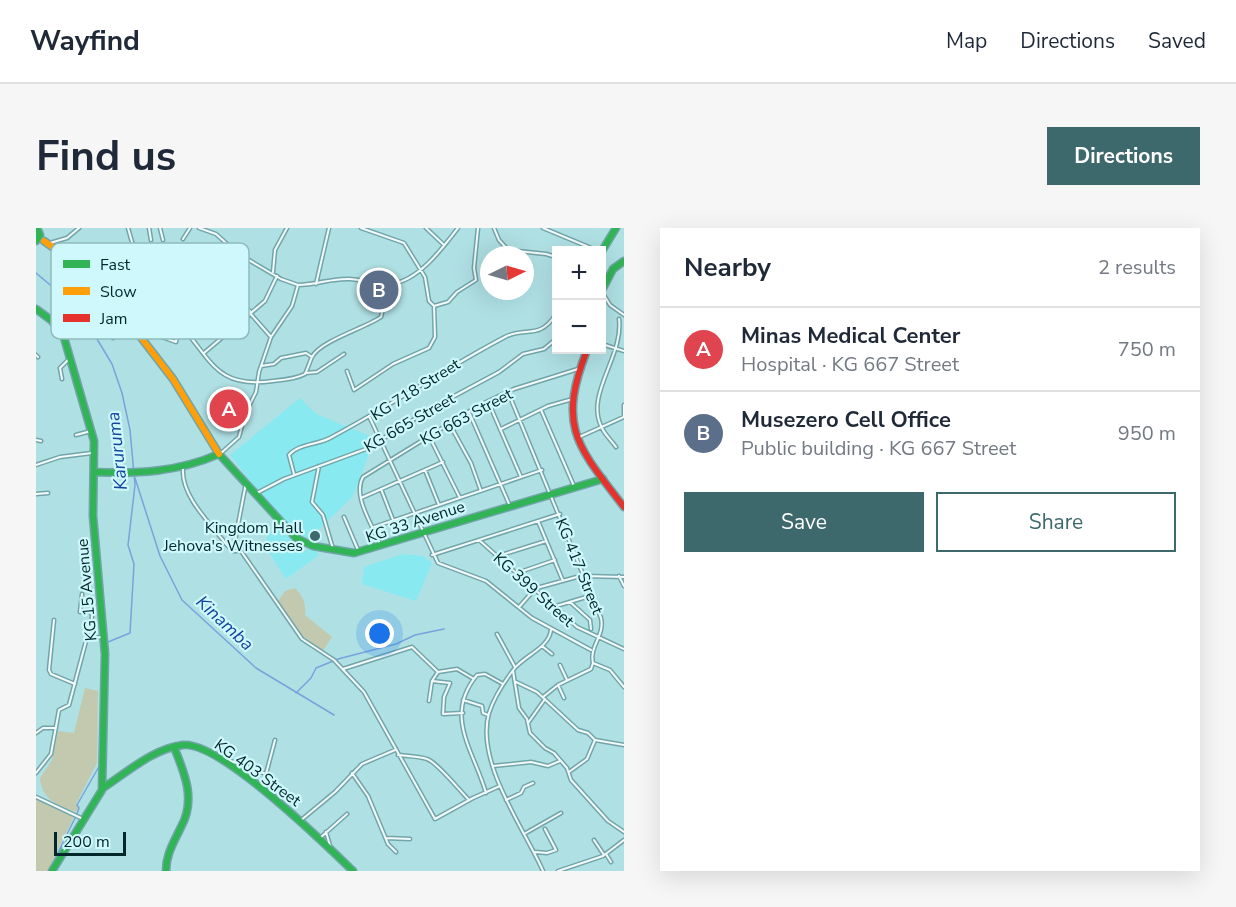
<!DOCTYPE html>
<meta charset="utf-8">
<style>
:root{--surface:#fff;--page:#f6f6f7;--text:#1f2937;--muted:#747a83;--line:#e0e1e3;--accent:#3d686c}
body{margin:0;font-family:"Nunito Sans",sans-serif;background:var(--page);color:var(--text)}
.controls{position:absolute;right:18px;top:18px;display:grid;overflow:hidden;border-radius:0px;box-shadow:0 6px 24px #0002}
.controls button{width:54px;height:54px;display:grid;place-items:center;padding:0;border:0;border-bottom:2px solid var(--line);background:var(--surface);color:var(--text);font:30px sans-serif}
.compass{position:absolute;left:444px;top:18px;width:54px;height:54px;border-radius:50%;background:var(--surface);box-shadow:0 6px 24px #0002;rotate:85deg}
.scale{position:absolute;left:18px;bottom:15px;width:72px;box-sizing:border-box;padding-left:6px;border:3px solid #00282b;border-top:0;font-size:16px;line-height:21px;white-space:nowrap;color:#00282b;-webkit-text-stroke:4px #cef8fb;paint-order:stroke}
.you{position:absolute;left:344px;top:406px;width:21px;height:21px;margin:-15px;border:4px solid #fff;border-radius:50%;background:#1a73e8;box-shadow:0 0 0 9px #1a73e833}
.badge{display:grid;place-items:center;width:39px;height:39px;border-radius:50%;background:var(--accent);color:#fff;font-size:20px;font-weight:700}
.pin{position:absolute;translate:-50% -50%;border:3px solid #fff;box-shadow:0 2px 6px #0006}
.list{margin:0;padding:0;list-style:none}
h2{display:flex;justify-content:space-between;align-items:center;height:78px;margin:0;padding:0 24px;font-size:26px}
h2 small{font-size:20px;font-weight:400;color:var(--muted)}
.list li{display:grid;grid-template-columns:39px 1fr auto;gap:18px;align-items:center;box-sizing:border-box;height:84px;padding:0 24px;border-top:2px solid var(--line)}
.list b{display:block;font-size:22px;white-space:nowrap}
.list p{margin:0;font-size:20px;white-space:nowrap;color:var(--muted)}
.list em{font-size:20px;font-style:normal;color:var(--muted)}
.actions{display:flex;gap:12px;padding:18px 24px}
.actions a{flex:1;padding:14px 0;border:2px solid var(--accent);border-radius:0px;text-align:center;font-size:21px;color:var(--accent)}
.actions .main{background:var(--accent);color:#fff}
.map{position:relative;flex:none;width:588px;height:643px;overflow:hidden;border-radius:0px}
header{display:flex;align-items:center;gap:36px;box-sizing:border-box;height:84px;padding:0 30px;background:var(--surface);border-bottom:2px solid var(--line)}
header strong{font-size:28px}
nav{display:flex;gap:33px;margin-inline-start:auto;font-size:21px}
.intro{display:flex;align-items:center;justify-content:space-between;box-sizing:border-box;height:144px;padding:0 36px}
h1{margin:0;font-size:42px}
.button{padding:15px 27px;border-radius:0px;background:var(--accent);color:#fff;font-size:21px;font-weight:700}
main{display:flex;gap:36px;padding:0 36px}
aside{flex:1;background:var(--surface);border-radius:0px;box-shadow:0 6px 24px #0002}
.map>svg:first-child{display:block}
.built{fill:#88e9f0}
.green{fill:#c3c9ae}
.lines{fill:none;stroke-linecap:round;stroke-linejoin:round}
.stream{stroke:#77a4dc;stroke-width:1.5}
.street-casing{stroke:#72a5a9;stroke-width:5}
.fast-casing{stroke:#72a5a9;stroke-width:9}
.slow-casing{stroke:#72a5a9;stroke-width:9}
.jam-casing{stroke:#72a5a9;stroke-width:9}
.street{stroke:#f3fafb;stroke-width:2}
.fast{stroke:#30b455;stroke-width:6}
.slow{stroke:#ff9f0a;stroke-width:6}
.jam{stroke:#e5322d;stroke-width:6}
.poi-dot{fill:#3d686c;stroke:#cef8fb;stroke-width:2}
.labels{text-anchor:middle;stroke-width:4.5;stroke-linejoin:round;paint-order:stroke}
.street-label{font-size:16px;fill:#00282b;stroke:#cef8fb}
.poi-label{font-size:16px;fill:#00282b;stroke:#cef8fb;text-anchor:end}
.water-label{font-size:18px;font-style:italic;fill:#13439e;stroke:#cef8fb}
.key{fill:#cef8fb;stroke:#90babd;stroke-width:1.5}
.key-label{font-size:16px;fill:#00282b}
</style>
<header>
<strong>Wayfind</strong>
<nav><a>Map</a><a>Directions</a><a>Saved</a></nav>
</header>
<div class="intro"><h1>Find us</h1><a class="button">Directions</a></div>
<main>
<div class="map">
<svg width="588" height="643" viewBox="0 0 588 643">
<rect width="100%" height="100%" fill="#afe0e4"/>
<path class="built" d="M264,170L280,186L339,210L317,268L265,319L194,227Z
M239,299H243L267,324L276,319L283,327L250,351L231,321L234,318L230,311Z
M367,326L387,328L396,335L380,373L326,356L328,339Z"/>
<path class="green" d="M259,360C267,368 270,375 269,387L296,409L286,424L266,407L242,373L249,363Z
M49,460L62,463L61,535L40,576L43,579L40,584C21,577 6,572 4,550L16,532L22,503L38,505Z
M0,572L38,588L12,643H0Z"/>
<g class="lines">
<path class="stream" d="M0,45L43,81L76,136L86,165L94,202L99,257L92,317L98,336L94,405L72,414
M99,250L124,328L146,372L220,440L298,487
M260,465L275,450L280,440L302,431L360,416L379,407L408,401
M65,506L66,481
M41,586L43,580L41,577L65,535
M13,643L39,590"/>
<defs>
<path id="street" d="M92,0L96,14L108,31
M113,0L115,12
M124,0L127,12
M163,0L180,6L201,25L245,51L262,57
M325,0L368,15L389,49L393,73L398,78L412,74L421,64L440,52L438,40L442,0
M390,0L408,17
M458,0L463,12L472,22L510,26L520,29
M507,0L560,22
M147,11L154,0
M14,15L31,10L43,0
M91,30V38L97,46
M42,37L50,29L60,26L124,33L148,51L154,48L165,58
M47,42L55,65L77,110
M237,44L239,22L251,0
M59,49L71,39
M176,53L187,64L197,66L205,77L214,83
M280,56L293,0
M520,59V61
M161,61L170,70
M566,64L574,77L588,87
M147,71C167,57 192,48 206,28
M91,83L126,109L140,114L148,75L135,60L141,48
M213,84L235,109
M184,93L195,103
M144,96C176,133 181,161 237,153C247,152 260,151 269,146C272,140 274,133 276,129C284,113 329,100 345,89L346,85L341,70L334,67L332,56
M566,116L588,123
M168,125L229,73L241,48
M0,127L2,129
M225,138L238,136L245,130L270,125L276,129
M311,143L318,162L357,136L393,120L399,109L398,78
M270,145L281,144L308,126
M26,151L24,140L33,131
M472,164L565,390C569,408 553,418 557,435
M452,173L485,249
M505,182L538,258
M433,184L474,278
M333,188L402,335L450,353L496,390L555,422
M588,189V177
M413,195L435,235L445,263
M465,201L512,178L533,172
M40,207L55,203
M393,208L424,270
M541,210L588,189
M0,212L5,213
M580,219C576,213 569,207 566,200C548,167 588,128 583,91
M184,226L203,209L209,186L220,164L223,144L235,109L256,78L262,57C280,57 297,50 313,51C328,52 340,57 355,56C382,53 406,21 422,0
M0,237L24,229L56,225
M283,238L276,274L287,287L297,321
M147,241C145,268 174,295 190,316L197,323H205L266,411L298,432L328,464L399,591L437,570L464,558
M389,242L403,277
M258,246L253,227C262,216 281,217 294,210C353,179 408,141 469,109C489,98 503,113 520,86
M345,261L357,292
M0,266L12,265
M219,266L248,251L330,221L398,179L463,144L487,126L508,121L520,111
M325,270L407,234
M308,289L322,322
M502,293L527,353
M338,299L506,242
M443,312L541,399L588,421
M344,316C337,298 316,268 327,249L442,178L478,161L542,141
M197,323L210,255
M396,327L524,286
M462,328L510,313
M481,345L519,332
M549,348L588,349
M583,348L588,358
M497,361L548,347
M46,366L44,384L53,383L56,386L55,410
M534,374L554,392L555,401
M484,378L498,362
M517,379L557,367
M18,392L13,442L15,446L39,456
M461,406L479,439
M506,418L516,426
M557,435L574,442L588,459
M524,437L531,452
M307,441L376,419L402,444
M477,443L483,480L491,491L494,505L509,520L518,525L531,540L535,552L572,593L588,604
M396,453L414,455L408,469L407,486L427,485
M480,454L501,464L542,502L552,505L559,512L588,517
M522,457L528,470
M507,469L522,457L555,441L557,435
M427,472L446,478L447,485L452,487
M393,473L396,453L402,444L421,441L438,451
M492,495L509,471
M0,505L7,500H20
M362,527C371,528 383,528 391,531C401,534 424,563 433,572
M184,529L230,546L239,512
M457,538L495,534L512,538L524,533
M533,544L551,531L559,512
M0,545L15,526L23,482L33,477L50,413L53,410L67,409
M316,545L332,568L352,616L360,624
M450,565C438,523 407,488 441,447L449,446L467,456
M0,569L47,591
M470,572L485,565L488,559L497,555
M264,593L299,564L326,536L359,522
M290,604L295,621
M488,606L525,585
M284,610L311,586
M350,610L374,611
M558,612L568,627
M499,624L511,625L520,622L509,601
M570,626L575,634
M507,643C488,600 439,534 453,485C458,469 468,454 478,441C489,427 513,420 515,402
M522,643L567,628L588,612"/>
<path id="fast" d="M0,13L4,7L1,0
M566,23L580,0
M566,62L577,41L588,33
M0,81L15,92L27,106L58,213L57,288L69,426L66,562L16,643
M58,244C102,246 142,244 183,226L260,310L277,318L318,325L567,251
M67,560C90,545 118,520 147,517C184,513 288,615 317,643
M130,643C130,626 138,614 145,599C160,572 149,546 138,519"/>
<path id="slow" d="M8,13L62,51L89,81L100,103L137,151L183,226"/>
<path id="jam" d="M551,122C521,199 541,218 588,279"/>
</defs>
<use href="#street" class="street-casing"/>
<use href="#fast" class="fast-casing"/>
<use href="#slow" class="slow-casing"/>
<use href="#jam" class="jam-casing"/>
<use href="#street" class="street"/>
<use href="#fast" class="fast"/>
<use href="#slow" class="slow"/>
<use href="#jam" class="jam"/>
</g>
<circle class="poi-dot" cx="279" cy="308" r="6"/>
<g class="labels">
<g class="street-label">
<text transform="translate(379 161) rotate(-32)" y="6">KG 718 Street</text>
<text transform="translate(430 188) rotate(-28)" y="6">KG 663 Street</text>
<text transform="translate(373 194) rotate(-30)" y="6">KG 665 Street</text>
<text transform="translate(379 293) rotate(-18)" y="6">KG 33 Avenue</text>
<text transform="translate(544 338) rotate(68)" y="6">KG 417 Street</text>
<text transform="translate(498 361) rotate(42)" y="6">KG 399 Street</text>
<text transform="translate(50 362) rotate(-95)" y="6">KG 15 Avenue</text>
<text transform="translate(222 544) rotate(36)" y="6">KG 403 Street</text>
</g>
<g class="poi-label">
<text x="267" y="305">Kingdom Hall<tspan x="267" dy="18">Jehova's Witnesses</tspan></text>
</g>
<g class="water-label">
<text transform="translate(81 223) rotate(-96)" y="6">Karuruma</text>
<text transform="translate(189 395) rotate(43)" y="6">Kinamba</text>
</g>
</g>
<rect x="15" y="15" width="198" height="96" rx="9" class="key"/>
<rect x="27" y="32" width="27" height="8" fill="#30b455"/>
<rect x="27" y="59" width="27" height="8" fill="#ff9f0a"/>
<rect x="27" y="86" width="27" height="8" fill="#e5322d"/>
<g class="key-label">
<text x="64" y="42">Fast</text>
<text x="64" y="69">Slow</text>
<text x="64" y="96">Jam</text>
</g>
</svg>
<div class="controls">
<button>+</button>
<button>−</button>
</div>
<svg class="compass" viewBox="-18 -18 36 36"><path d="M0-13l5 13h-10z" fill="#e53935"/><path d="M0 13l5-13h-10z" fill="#747a83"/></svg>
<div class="scale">200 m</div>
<div class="you"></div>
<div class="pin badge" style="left:193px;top:181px;background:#e0444e">A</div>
<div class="pin badge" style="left:343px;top:62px;background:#5c6f8a">B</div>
</div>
<aside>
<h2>Nearby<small>2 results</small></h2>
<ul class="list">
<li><span class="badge" style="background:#e0444e">A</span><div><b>Minas Medical Center</b><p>Hospital · KG 667 Street</p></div><em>750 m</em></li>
<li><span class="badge" style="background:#5c6f8a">B</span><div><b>Musezero Cell Office</b><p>Public building · KG 667 Street</p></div><em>950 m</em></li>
</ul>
<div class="actions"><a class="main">Save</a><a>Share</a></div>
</aside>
</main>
